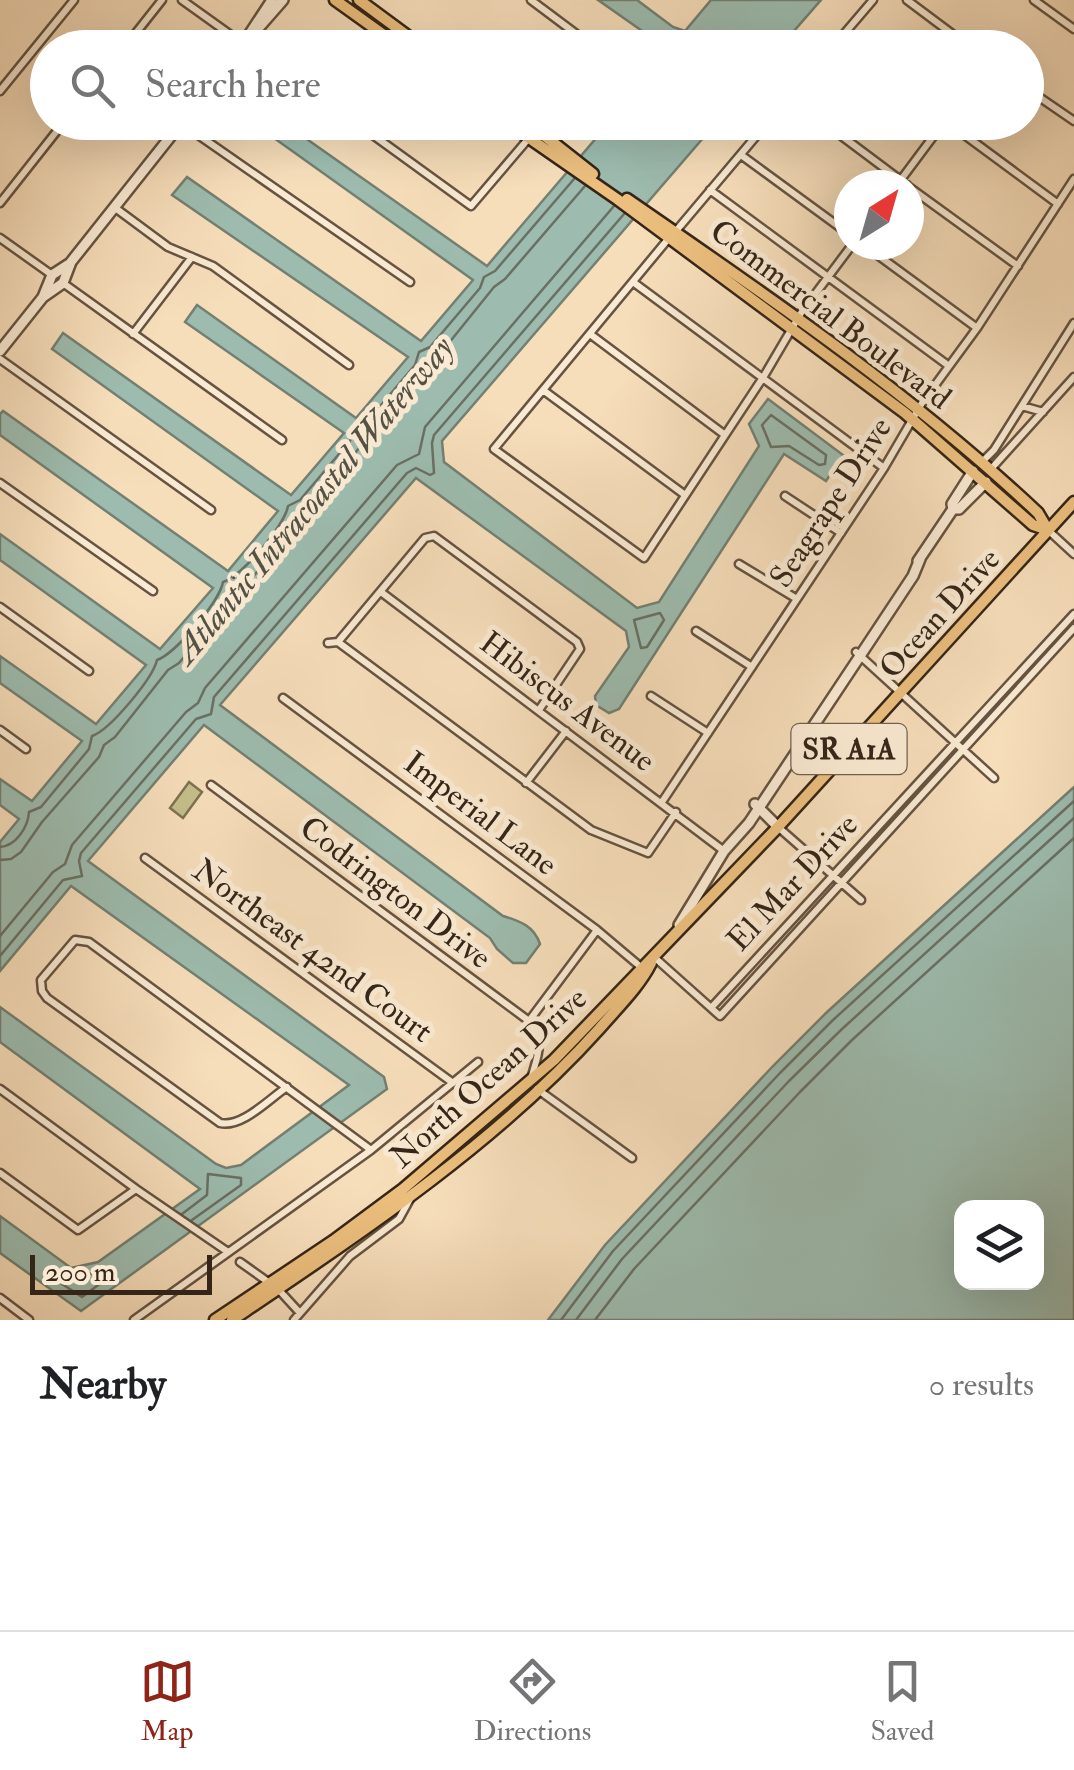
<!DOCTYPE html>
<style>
:root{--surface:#fff;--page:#f6f6f6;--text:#202124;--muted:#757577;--line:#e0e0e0;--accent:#8f2418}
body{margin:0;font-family:"IM FELL Double Pica",serif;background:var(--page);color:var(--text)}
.controls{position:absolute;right:30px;bottom:30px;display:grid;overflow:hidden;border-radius:20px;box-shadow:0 10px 40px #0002}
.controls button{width:90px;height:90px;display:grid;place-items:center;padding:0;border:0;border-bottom:2px solid var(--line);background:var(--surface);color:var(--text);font:50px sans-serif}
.compass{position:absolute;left:834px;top:170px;width:90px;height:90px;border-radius:50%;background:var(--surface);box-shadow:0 10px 40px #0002;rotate:37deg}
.scale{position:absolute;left:30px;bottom:25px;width:182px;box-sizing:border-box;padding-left:10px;border:5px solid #352518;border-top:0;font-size:28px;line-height:35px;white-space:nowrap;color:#352518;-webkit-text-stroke:8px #faead3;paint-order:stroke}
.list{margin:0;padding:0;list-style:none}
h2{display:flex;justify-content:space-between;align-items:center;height:130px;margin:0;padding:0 40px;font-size:42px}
h2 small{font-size:32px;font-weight:400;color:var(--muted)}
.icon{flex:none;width:55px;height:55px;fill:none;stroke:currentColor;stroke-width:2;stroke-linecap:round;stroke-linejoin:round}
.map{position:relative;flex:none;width:1074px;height:1320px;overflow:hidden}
.search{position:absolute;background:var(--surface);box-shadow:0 10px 40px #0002;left:30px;right:30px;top:30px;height:110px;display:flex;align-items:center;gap:25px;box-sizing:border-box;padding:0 35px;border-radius:55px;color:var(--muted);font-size:38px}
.sheet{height:310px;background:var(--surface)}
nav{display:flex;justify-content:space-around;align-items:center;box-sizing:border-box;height:140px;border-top:2px solid var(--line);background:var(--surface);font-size:28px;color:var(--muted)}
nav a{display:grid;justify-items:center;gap:5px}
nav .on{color:var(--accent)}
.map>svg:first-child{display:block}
.green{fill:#c5bf8b;stroke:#7d7252;stroke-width:2.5}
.water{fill:#9dbcaf;stroke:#738073;stroke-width:2.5;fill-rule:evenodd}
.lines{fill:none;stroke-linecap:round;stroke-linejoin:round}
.shore{stroke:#697064;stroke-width:2.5}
.minor-casing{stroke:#665341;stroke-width:11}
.tertiary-casing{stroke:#665341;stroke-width:14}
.primary-casing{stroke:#352518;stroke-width:15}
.minor{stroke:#faead3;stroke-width:6}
.tertiary{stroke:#faead3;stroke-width:9}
.primary{stroke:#ecbf7e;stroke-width:10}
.labels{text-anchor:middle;stroke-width:10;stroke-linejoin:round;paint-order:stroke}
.shield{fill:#faead3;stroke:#706050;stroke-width:2.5}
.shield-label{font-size:30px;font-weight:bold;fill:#352518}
.street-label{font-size:32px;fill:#352518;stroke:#faead3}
.water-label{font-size:35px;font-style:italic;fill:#545245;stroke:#faead3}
</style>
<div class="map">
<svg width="1074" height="1320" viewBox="0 0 1074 1320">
<rect width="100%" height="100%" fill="#f7debb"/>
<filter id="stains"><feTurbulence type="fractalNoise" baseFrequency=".002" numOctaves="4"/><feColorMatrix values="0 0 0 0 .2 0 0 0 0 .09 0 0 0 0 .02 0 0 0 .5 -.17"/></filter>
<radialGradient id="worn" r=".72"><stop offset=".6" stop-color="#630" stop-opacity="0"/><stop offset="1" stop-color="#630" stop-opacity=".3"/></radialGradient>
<path class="green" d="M189,782L202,792L183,818L170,808Z"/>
<path class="water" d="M598,0H637L673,27L685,31L711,0H821L780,47H665Z
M253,123H284L487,266L609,123H716L442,441L444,462L637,608L659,602L759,446L749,424L768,399L843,455L826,481L784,454L619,709L609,713L596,705L595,696L629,647L626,631L416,478L220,705L503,916C520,921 534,926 540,944L526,963H513L497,949L490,938L204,725L88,861L384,1077L387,1089L81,1311L0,1253V1216L71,1268L98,1262L200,1189L0,1042V1007L216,1164L226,1168L241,1165L349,1085L71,886L0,971V842L19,819L0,805V779L32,801L82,741L0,683V656L96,724L146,665L0,560V534L160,649L213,588L0,435V414L3,411L228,571L278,511L52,349L63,333L291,495L344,433L185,322L197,305L356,418L408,357L172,195L187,177L421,341L473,280Z
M1074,787V1320H548L605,1245L773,1066L826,1013ZM962,1208H1036V1282H962Z"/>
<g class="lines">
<path class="shore" d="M771,415L826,455L825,464L819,465L789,446L771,447L762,425Z
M660,613L664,620L647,647L641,648L634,620Z
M0,847C16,846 28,827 29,812L41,807L89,749L92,736C110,730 153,678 157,660C175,654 220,601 223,582C241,577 285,525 288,506L300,500L350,441L354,429L365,424L415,365L419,352L430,347L480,288L484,277L495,271L574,179
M0,860L11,859L21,852L42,822L99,757L104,745L115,737L168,670L179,663L229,603L234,592L247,584L430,362L440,354L494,287L505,279L585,186
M0,936L53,872L65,864L72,845L186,712L198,703L205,688L397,465L419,454L425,427L614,206
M0,956L63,880L82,876L79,861L81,853L196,719L211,714L214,697L407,473L416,468L430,475L434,473L432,443L434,435L624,214
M182,1214L207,1195L208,1174L241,1178V1185L192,1220
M101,1272L106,1275L105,1280L82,1297L62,1284L65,1278Z
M561,1320L613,1251L780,1073L833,1020L1074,801
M576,1320L622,1259L789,1081L842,1029L1074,818
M595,1320L634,1269L800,1092L852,1040L1074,838"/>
<defs>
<path id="minor" d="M182,0L249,48
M531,0L595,48
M907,0L971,48
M1034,0L1074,29
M124,48L162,0
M832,48L873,0
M1026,88L1074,121
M0,91L74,0
M355,122L471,206L529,138
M823,122L907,185
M947,122L1058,204
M181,123L410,282
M741,155L849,234
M897,185L944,122
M909,187L1018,266
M710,190L949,366
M0,203L64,122
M114,207L168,247L213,266L349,365
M676,231L768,122
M0,238L52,275
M669,238L494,449L644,558L764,376L801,313L852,245
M864,245L977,328
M633,282L884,468
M63,283L282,440
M133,334L192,257
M590,334L725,435
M0,359L211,510
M543,390L685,495
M1022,406L1043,412
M983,461L994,450L1074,323
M991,469L1074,377
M0,483L153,591
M785,496L841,533
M1049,531L1074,554
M739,564L797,599
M381,592L724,851
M0,607L89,671
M696,631L752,667
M338,642L425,538L434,536L577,642L580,649L539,710
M328,643L338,642L591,830L648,853L676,812
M856,652L994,778
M651,696L708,733
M283,698L597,930L642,968
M0,730L26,749
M526,783L566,731
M211,785L529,1021C546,1041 537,1057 531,1079
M662,802L884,468L922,403L977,328L1074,179
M778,827L861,900
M145,858L453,1083
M654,957L720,1016L1074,628
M711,1008L1074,614
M529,1021L597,930
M287,1087C269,1099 242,1128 220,1123L47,998L42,991L41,980L75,940L89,942L371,1150
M0,1089L136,1189L78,1230L0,1173
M537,1089L632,1158
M136,1189L228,1252
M240,1262L278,1289L300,1313
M0,1298L29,1320
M134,1320L371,1150L478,1062
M294,1320L350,1256L399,1219L410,1199"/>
<path id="tertiary" d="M245,41L272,0
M241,48L283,0
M43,297L63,283L71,262L182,122
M0,351L43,297L52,275L69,264
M953,509L952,504L973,471
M918,561L953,509H959L986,482
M755,804L778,827
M679,925L724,851L749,823L860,656L913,576L920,559"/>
<path id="primary" d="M335,0L402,48
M359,0L424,48
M506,122L617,199L905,413L1033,525L1048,530
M527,122L593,174
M627,199C769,297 913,395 1038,513L1048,530
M215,1320L333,1241L403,1189L554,1060L778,827L1074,502
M232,1320C358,1235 497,1143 599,1029C617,1008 639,987 651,963"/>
</defs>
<use href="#minor" class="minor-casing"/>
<use href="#tertiary" class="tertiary-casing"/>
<use href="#primary" class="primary-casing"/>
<use href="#minor" class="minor"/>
<use href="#tertiary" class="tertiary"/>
<use href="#primary" class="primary"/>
</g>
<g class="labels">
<rect class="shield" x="791.5" y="724" width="115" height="50" rx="8"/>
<g class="shield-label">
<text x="849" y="759">SR A1A</text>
</g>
<g class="street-label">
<text transform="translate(831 314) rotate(37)" y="11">Commercial Boulevard</text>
<text transform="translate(830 502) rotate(-57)" y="11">Seagrape Drive</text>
<text transform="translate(939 613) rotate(-48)" y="11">Ocean Drive</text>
<text transform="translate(568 701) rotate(37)" y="11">Hibiscus Avenue</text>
<text transform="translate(481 813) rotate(37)" y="11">Imperial Lane</text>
<text transform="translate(792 882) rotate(-47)" y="11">El Mar Drive</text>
<text transform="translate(396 892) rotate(37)" y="11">Codrington Drive</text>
<text transform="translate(313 950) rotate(36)" y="11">Northeast 42nd Court</text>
<text transform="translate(488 1077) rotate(-42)" y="11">North Ocean Drive</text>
</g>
<g class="water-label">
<text transform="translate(313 499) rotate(-50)" y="12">Atlantic Intracoastal Waterway</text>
</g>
</g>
<rect width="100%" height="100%" filter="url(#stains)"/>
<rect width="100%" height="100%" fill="url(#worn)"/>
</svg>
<div class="controls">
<button><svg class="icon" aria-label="layers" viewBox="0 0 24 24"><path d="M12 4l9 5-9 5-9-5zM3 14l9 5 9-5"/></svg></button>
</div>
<svg class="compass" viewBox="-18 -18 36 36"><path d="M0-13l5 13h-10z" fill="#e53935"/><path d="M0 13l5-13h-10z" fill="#757577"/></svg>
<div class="scale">200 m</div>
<div class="search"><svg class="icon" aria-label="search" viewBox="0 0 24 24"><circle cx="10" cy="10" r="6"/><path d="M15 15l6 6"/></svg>Search here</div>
</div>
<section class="sheet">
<h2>Nearby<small>0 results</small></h2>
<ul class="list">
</ul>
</section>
<nav>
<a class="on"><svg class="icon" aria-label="map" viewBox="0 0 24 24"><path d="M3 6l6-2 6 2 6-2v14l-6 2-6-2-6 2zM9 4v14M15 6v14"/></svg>Map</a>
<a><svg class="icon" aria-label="directions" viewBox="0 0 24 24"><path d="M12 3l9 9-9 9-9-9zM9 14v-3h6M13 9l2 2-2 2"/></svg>Directions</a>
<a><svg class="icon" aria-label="saved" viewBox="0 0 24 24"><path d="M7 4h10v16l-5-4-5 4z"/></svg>Saved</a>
</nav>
